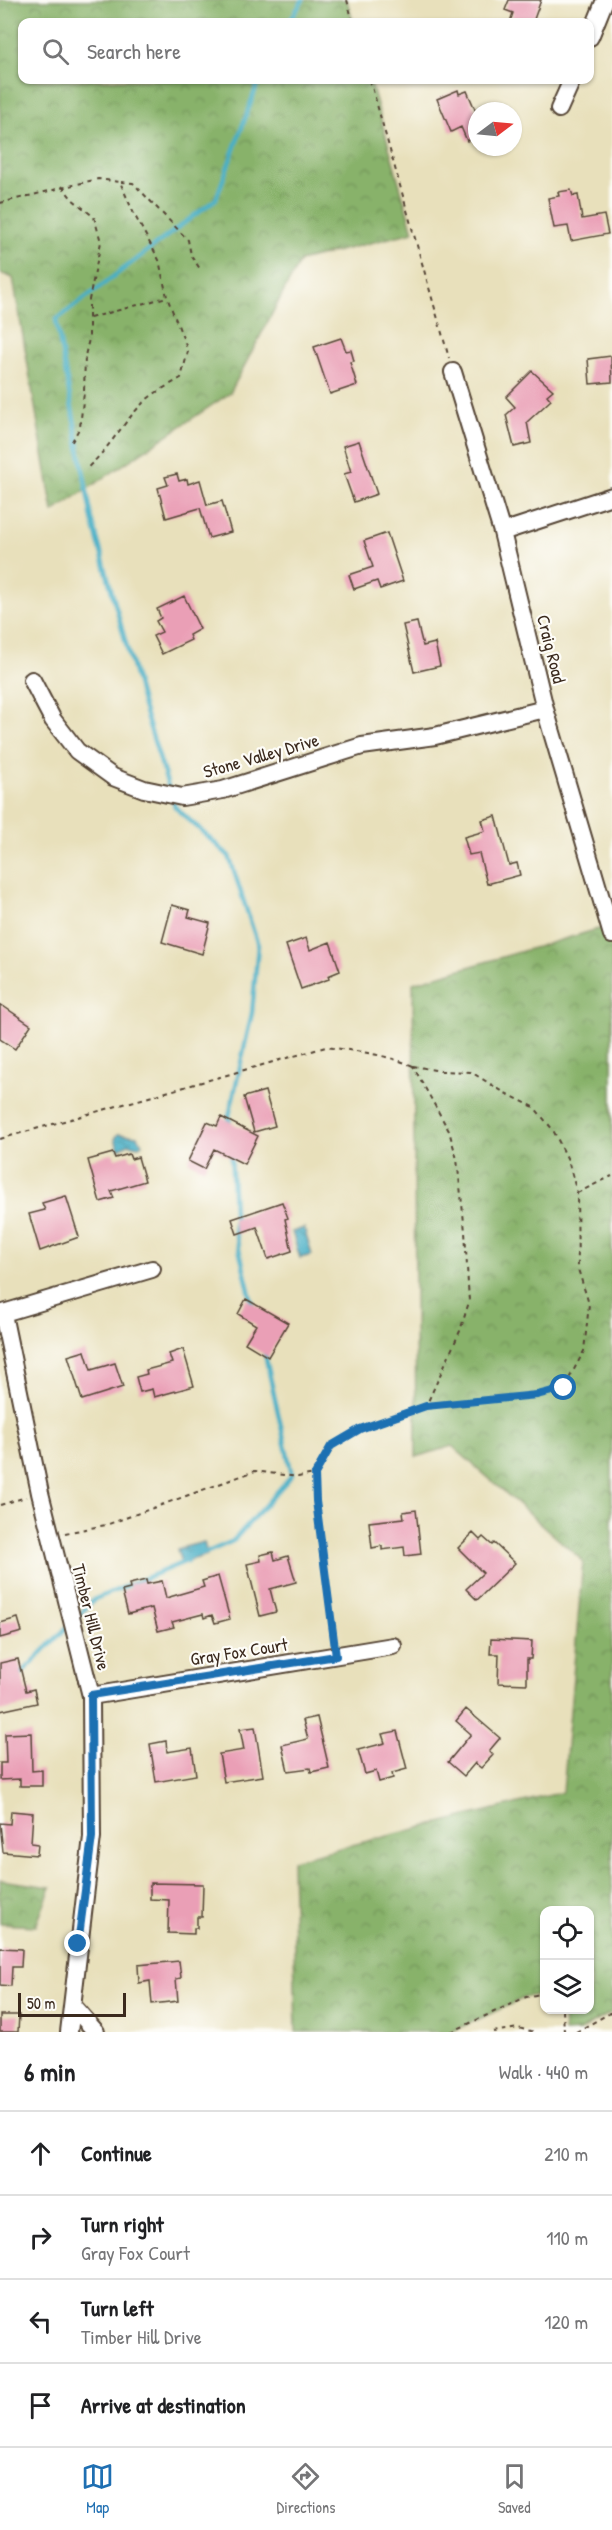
<!DOCTYPE html>
<meta charset="utf-8">
<style>
:root{--surface:#fff;--page:#f6f6f6;--text:#202124;--muted:#757577;--line:#e0e0e0;--accent:#1f6fb2}
body{margin:0;font-family:"Patrick Hand",sans-serif;background:var(--page);color:var(--text)}
.controls{position:absolute;right:18px;bottom:18px;display:grid;overflow:hidden;border-radius:12px;box-shadow:0 2px 4px #0004}
.controls button{width:54px;height:54px;display:grid;place-items:center;padding:0;border:0;border-bottom:2px solid var(--line);background:var(--surface);color:var(--text);font:30px sans-serif}
.compass{position:absolute;left:468px;top:102px;width:54px;height:54px;border-radius:50%;background:var(--surface);box-shadow:0 2px 4px #0004;rotate:74deg}
.scale{position:absolute;left:18px;bottom:15px;width:108px;box-sizing:border-box;padding-left:6px;border:3px solid #3b2a1e;border-top:0;font-size:16px;line-height:21px;white-space:nowrap;color:#3b2a1e;-webkit-text-stroke:4px #fdfcf7;paint-order:stroke}
.stop{position:absolute;width:18px;height:18px;margin:-14px;border:4px solid #1f6fb2;border-radius:50%;background:#fff}
.stop.end{background:#1f6fb2;border-color:#fff;box-shadow:0 2px 6px #0008}
.list{margin:0;padding:0;list-style:none}
h2{display:flex;justify-content:space-between;align-items:center;height:78px;margin:0;padding:0 24px;font-size:26px}
h2 small{font-size:20px;font-weight:400;color:var(--muted)}
.list li{display:grid;grid-template-columns:39px 1fr auto;gap:18px;align-items:center;box-sizing:border-box;height:84px;padding:0 24px;border-top:2px solid var(--line)}
.list b{display:block;font-size:22px;white-space:nowrap}
.list p{margin:0;font-size:20px;white-space:nowrap;color:var(--muted)}
.list em{font-size:20px;font-style:normal;color:var(--muted)}
.icon{flex:none;width:33px;height:33px;fill:none;stroke:currentColor;stroke-width:2;stroke-linecap:round;stroke-linejoin:round}
.map{position:relative;flex:none;width:612px;height:2032px;overflow:hidden}
.search{position:absolute;background:var(--surface);box-shadow:0 2px 4px #0004;left:18px;right:18px;top:18px;height:66px;display:flex;align-items:center;gap:15px;box-sizing:border-box;padding:0 21px;border-radius:12px;color:var(--muted);font-size:22px}
.sheet{height:414px;background:var(--surface)}
nav{display:flex;justify-content:space-around;align-items:center;box-sizing:border-box;height:84px;border-top:2px solid var(--line);background:var(--surface);font-size:16px;color:var(--muted)}
nav a{display:grid;justify-items:center;gap:3px}
nav .on{color:var(--accent)}
.map>svg:first-child{display:block}
.forest{fill:url(#forest-crowns);stroke:#626e44;stroke-width:1.5}
.water{fill:url(#water-ripples);stroke:#416c72;stroke-width:1.5}
.lines{fill:none;stroke-linecap:round;stroke-linejoin:round}
.stream{stroke:#47afc6;stroke-width:4.5}
.building{fill:#ea9fb6}
.minor-casing{stroke:#554536;stroke-width:20}
.path{stroke:#554536;stroke-width:2;stroke-dasharray:4.5 4.5;stroke-linecap:butt}
.minor{stroke:#fff;stroke-width:16}
.route{stroke:#1f6fb2;stroke-width:8}
.labels{text-anchor:middle;stroke-width:4.5;stroke-linejoin:round;paint-order:stroke}
.street-label{font-size:18px;fill:#3b2a1e;stroke:#fdfcf7}
</style>
<div class="map">
<svg width="612" height="2032" viewBox="0 0 612 2032">
<defs>
<pattern id="forest-crowns" width="20" height="18" patternUnits="userSpaceOnUse" patternTransform="scale(1.5)"><rect width="20" height="18" fill="#88b26a"/><path d="M2 6a3 3 0 1 1 6 0M12 15a3 3 0 1 1 6 0" fill="none" stroke="#709157"/></pattern>
<pattern id="water-ripples" width="26" height="14" patternUnits="userSpaceOnUse" patternTransform="scale(1.5)"><rect width="26" height="14" fill="#47afc6"/><path d="M2 4q2-2 4 0t4 0M15 11q2-2 4 0t4 0" fill="none" stroke="#3c8fa0"/></pattern>
</defs>
<rect width="100%" height="100%" fill="#fdfcf7"/>
<filter id="ink" filterUnits="userSpaceOnUse"><feTurbulence type="fractalNoise" baseFrequency=".0167" numOctaves="2"/><feDisplacementMap in="SourceGraphic" scale="12" xChannelSelector="R" yChannelSelector="G"/><feConvolveMatrix kernelMatrix="1 2 1 2 8 2 1 2 1" color-interpolation-filters="sRGB"/></filter>
<filter id="wash" filterUnits="userSpaceOnUse"><feTurbulence type="fractalNoise" baseFrequency=".008" numOctaves="4" result="noise"/><feDisplacementMap in="SourceGraphic" scale="24" xChannelSelector="R" yChannelSelector="G"/><feGaussianBlur stdDeviation="1.35" result="paint"/><feColorMatrix in="noise" values="0 0 0 0 0 0 0 0 0 0 0 0 0 0 0 0 0 1.4 0 .05"/><feComposite in="paint" operator="in"/></filter>
<g filter="url(#wash)">
<rect width="100%" height="100%" fill="#e8e0bb"/>
<path class="forest" d="M0,0H347L353,22H22V80H370L413,232L300,261L230,393L53,512L13,278L0,273Z
M609,926L612,935V2012L580,2031L564,2032L563,2010H590V1910H544V1993L526,1997L451,2032H296L292,1860L563,1792L583,1561L452,1446L416,1457L413,983Z
M0,1880L51,1887L36,1926L0,1924Z"/>
<path class="water" d="M118,1134L138,1136L142,1144L139,1146L128,1144L119,1149L115,1139Z
M304,1228L312,1255L300,1258L292,1232Z
M204,1542L207,1555L181,1563L177,1549Z"/>
<g class="lines">
<path class="stream" d="M289,22L303,0
M169,789L143,706L92,519L56,320L216,199L259,80
M173,800L175,807L229,856L258,945L252,1013L229,1116L230,1126
M231,1153L235,1232L253,1307
M203,1554L233,1541L292,1475L264,1350
M76,1618L95,1599L187,1561
M19,1676L70,1624"/>
</g>
<g id="blocks">
<path class="building" d="M509,0H541L533,22H510L513,13L505,10Z
M458,90L459,94L467,91L477,114V137L467,141L461,127L451,132L437,99Z
M571,190L573,196L578,195L582,219L604,215L608,234L571,241L568,226L554,228L548,198L559,196L558,192Z
M341,338L346,351L351,350L354,361L350,362L357,385L330,394L314,347Z
M611,356L612,382L590,384L588,359Z
M532,371L553,390L547,395L551,400L527,422L531,443L514,447L506,415L515,407L506,397Z
M359,441L377,494L354,502L344,474L351,472L343,446Z
M177,474L179,481L187,479L188,484L200,480L207,505L222,501L231,532L209,538L200,508L166,518L158,488L168,485L165,477Z
M387,533L403,581L380,589L377,581L354,589L349,575L373,567L364,541Z
M184,596L200,629L189,635L191,640L162,654L153,636L162,632L156,621L161,618L157,609Z
M417,622L423,646L435,643L440,666L414,672L403,625Z
M496,816L509,865L517,863L520,875L487,884L479,853L469,855L464,837L485,831L482,820Z
M172,905L190,910L188,917L210,923L202,954L162,942Z
M306,938L310,950L330,942L340,971L328,976L329,979L301,989L286,945Z
M0,1004L31,1025L15,1049L0,1039Z
M265,1091L275,1126L254,1132L244,1097Z
M221,1117L258,1136L244,1164L214,1149L204,1169L188,1161L207,1122L217,1126Z
M113,1153L115,1158L129,1154L131,1159L138,1157L145,1181L111,1191L114,1198L100,1202L88,1160Z
M66,1196L79,1237L40,1251L29,1214L45,1210L42,1203Z
M282,1202L288,1218L285,1219L292,1251L268,1259L257,1227L237,1234L232,1219Z
M246,1299L288,1323L268,1357L245,1343L256,1325L238,1314Z
M183,1349L194,1386L154,1397L152,1389L140,1392L136,1377L147,1374L146,1370L172,1363L169,1354Z
M85,1351L91,1370L115,1363L123,1387L82,1400L68,1356Z
M416,1510L421,1554L405,1556L404,1547L382,1550V1546L372,1548L369,1522L404,1518L403,1512Z
M473,1533L480,1540L483,1537L492,1545L494,1543L515,1563L477,1600L466,1589L483,1573L458,1548Z
M273,1552L275,1560L288,1556L296,1582L270,1589L276,1612L260,1616L247,1564L261,1561L260,1555Z
M218,1576L230,1619L215,1623L212,1615L204,1618L203,1614L172,1622L174,1627L158,1631L152,1608L128,1614L122,1591L130,1589L129,1584L146,1580L147,1584L162,1581L166,1598L204,1587L202,1581Z
M18,1618L22,1632L0,1638V1623Z
M491,1639L532,1641L531,1659H527V1684L498,1683L499,1654H490Z
M18,1659L26,1691L34,1689L37,1703L0,1711V1663Z
M466,1709L500,1738L489,1751L493,1755L481,1768L475,1763L464,1776L448,1762L471,1734L456,1721Z
M317,1717L329,1768L311,1772L310,1768L288,1771L282,1745L308,1739L303,1720Z
M255,1727L263,1776L224,1782L219,1754L244,1750L240,1729Z
M397,1731L407,1769L392,1773L393,1778L379,1782L376,1771L365,1774L358,1750L385,1743L382,1734Z
M31,1733L32,1771L42,1770V1786H20V1779L0,1780V1763H6L5,1734Z
M166,1741L167,1752L192,1748L196,1775L156,1782L150,1744Z
M11,1811L33,1813L31,1843L38,1844L37,1855L3,1852L0,1823L10,1824Z
M150,1883L203,1884L202,1917H197V1928H194V1934L168,1933L169,1900L150,1899Z
M0,1948L22,1949L21,1967H12L11,1986L0,1985Z
M179,1961L181,1978L176,1979L178,2001L152,2004L150,1981L139,1983L138,1965Z
M0,2015H19L18,2032H0Z"/>
</g>
</g>
<g filter="url(#ink)">
<use href="#blocks" fill-opacity="0" stroke="#554536" stroke-width="1.5"/>
<g class="lines">
<defs>
<path id="minor" d="M590,37L605,0
M559,109L572,80
M453,372L502,532L545,709L612,935
M502,532L612,496
M32,680L53,720L77,751L113,777L144,789L182,797L223,790L362,746L435,736L545,709
M0,1314L152,1269
M3,1314L40,1493L91,1696L92,1837L69,2032
M91,1696L393,1646
M73,2006L96,2032"/>
</defs>
<use href="#minor" class="minor-casing"/>
<path class="path" d="M347,0L353,22
M370,80L449,358
M121,182L133,183L188,240L191,255L200,269
M62,186L72,199L94,217L101,242L89,300V339L85,356L84,392L80,427L70,445
M0,203L98,179L120,182L134,214L159,260L167,297L188,351L181,378C168,386 152,393 142,404C122,424 108,450 87,468
M90,318L167,297
M413,1066L441,1071L471,1072L505,1093L534,1107L553,1130L568,1160L577,1193L578,1269L589,1304L584,1351L564,1388L537,1395L426,1406L460,1331L469,1302L465,1231L457,1159L449,1131Z
M0,1139L326,1047C356,1051 385,1054 413,1066
M577,1193L612,1176
M315,1473L331,1446L360,1429L426,1406
M0,1505L26,1497
M65,1533L106,1525L255,1471L298,1477L315,1474L316,1501L333,1640
M563,2010L564,2032
M451,2032L526,1997L544,1993
M493,2032L518,2028L535,2032
M576,2032L612,2012"/>
<use href="#minor" class="minor"/>
</g>
</g>
<g class="lines" filter="url(#ink)">
<path class="route" d="M78,1944L92,1837L91,1695L336,1656L316,1501L315,1474L331,1446L360,1429L426,1406L537,1395L564,1388"/>
</g>
<g class="labels">
<g class="street-label">
<text transform="translate(551 649) rotate(76)" y="6">Craig Road</text>
<text transform="translate(261 756) rotate(-16)" y="6">Stone Valley Drive</text>
<text transform="translate(91 1617) rotate(76)" y="6">Timber Hill Drive</text>
<text transform="translate(239 1652) rotate(-9)" y="6">Gray Fox Court</text>
</g>
</g>
</svg>
<div class="controls">
<button><svg class="icon" aria-label="locate" viewBox="0 0 24 24"><circle cx="12" cy="12" r="6"/><path d="M12 2v4M12 18v4M2 12h4M18 12h4"/></svg></button>
<button><svg class="icon" aria-label="layers" viewBox="0 0 24 24"><path d="M12 4l9 5-9 5-9-5zM3 14l9 5 9-5"/></svg></button>
</div>
<svg class="compass" viewBox="-18 -18 36 36"><path d="M0-13l5 13h-10z" fill="#e53935"/><path d="M0 13l5-13h-10z" fill="#757577"/></svg>
<div class="scale">50 m</div>
<div class="stop" style="left:564px;top:1388px"></div>
<div class="stop end" style="left:78px;top:1944px"></div>
<div class="search"><svg class="icon" aria-label="search" viewBox="0 0 24 24"><circle cx="10" cy="10" r="6"/><path d="M15 15l6 6"/></svg>Search here</div>
</div>
<section class="sheet">
<h2>6 min<small>Walk · 440 m</small></h2>
<ul class="list">
<li><svg class="icon" aria-label="ahead" viewBox="0 0 24 24"><path d="M12 20V5M6 11l6-6 6 6"/></svg><div><b>Continue</b></div><em>210 m</em></li>
<li><svg class="icon" aria-label="right" viewBox="0 0 24 24"><path d="M7 20v-9h11M14 6l5 5-5 5"/></svg><div><b>Turn right</b><p>Gray Fox Court</p></div><em>110 m</em></li>
<li><svg class="icon" aria-label="left" viewBox="0 0 24 24"><path d="M17 20v-9H6M10 6l-5 5 5 5"/></svg><div><b>Turn left</b><p>Timber Hill Drive</p></div><em>120 m</em></li>
<li><svg class="icon" aria-label="arrive" viewBox="0 0 24 24"><path d="M6 21V4h12l-3 4 3 4H6"/></svg><div><b>Arrive at destination</b></div></li>
</ul>
</section>
<nav>
<a class="on"><svg class="icon" aria-label="map" viewBox="0 0 24 24"><path d="M3 6l6-2 6 2 6-2v14l-6 2-6-2-6 2zM9 4v14M15 6v14"/></svg>Map</a>
<a><svg class="icon" aria-label="directions" viewBox="0 0 24 24"><path d="M12 3l9 9-9 9-9-9zM9 14v-3h6M13 9l2 2-2 2"/></svg>Directions</a>
<a><svg class="icon" aria-label="saved" viewBox="0 0 24 24"><path d="M7 4h10v16l-5-4-5 4z"/></svg>Saved</a>
</nav>
